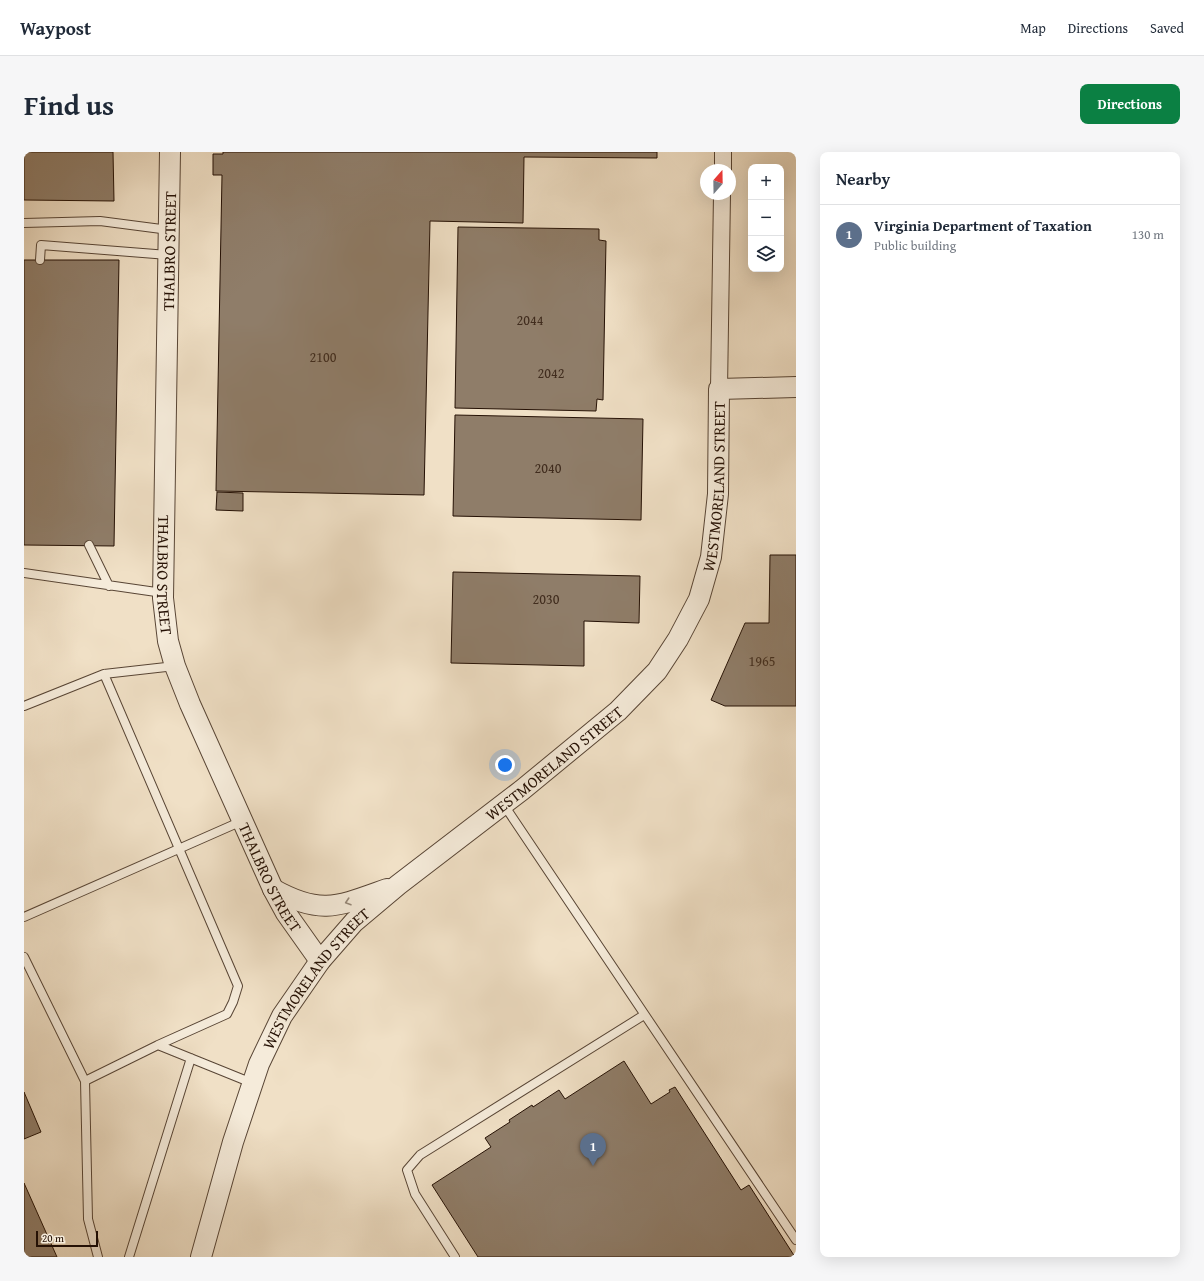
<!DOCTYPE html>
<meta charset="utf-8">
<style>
:root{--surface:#fff;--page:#f6f6f7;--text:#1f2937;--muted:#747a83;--line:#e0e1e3;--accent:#0b8043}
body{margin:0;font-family:"Gentium Book Plus",serif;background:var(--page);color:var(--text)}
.controls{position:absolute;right:12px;top:12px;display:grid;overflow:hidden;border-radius:8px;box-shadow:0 4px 16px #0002}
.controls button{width:36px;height:36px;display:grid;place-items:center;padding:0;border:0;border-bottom:1px solid var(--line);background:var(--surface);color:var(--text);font:20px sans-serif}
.compass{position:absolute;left:676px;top:12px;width:36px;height:36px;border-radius:50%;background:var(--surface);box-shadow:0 4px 16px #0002;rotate:20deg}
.scale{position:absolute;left:12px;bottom:10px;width:62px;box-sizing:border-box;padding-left:4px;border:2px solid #251105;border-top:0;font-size:11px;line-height:14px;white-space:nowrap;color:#251105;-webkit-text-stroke:3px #f5ebda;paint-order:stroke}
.you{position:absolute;left:481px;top:613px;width:14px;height:14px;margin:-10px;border:3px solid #fff;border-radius:50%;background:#1a73e8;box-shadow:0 0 0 6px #1a73e833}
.badge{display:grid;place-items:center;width:26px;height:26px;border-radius:50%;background:var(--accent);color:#fff;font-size:13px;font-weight:700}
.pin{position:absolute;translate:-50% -33px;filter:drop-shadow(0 1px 2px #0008)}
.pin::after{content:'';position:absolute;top:21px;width:14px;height:12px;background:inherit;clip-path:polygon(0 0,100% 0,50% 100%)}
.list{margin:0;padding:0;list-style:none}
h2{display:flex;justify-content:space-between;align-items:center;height:52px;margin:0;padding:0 16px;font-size:17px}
h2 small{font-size:13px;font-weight:400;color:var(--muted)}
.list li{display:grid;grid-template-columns:26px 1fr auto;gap:12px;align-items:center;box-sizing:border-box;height:60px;padding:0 16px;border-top:1px solid var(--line)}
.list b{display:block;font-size:15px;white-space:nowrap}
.list p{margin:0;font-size:13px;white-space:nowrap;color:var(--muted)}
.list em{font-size:13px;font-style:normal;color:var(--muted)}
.icon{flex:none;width:22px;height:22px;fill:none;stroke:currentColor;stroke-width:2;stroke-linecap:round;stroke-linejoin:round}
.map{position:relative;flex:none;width:772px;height:1105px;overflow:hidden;border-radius:8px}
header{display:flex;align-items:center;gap:24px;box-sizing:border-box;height:56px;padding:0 20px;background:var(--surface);border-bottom:1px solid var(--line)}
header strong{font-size:19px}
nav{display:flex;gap:22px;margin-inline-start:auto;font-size:14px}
.intro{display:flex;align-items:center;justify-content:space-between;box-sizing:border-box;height:96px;padding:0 24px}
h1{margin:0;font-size:28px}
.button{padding:10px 18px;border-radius:8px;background:var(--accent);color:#fff;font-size:14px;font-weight:700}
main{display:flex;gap:24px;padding:0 24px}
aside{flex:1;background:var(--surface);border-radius:8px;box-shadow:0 4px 16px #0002}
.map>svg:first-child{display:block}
.building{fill:#8f7d69;stroke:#251105}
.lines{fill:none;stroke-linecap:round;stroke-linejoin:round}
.service-casing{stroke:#584535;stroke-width:10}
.minor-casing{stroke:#584535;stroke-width:18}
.tertiary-casing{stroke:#584535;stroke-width:22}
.service{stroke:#f5ebda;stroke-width:8}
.minor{stroke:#f5ebda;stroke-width:16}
.tertiary{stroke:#f5ebda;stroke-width:20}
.oneway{stroke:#97897a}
.labels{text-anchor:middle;stroke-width:3;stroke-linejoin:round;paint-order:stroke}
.number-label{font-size:14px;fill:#402c1e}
.street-label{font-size:16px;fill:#251105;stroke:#f5ebda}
</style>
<header>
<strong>Waypost</strong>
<nav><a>Map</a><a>Directions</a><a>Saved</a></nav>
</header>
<div class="intro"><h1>Find us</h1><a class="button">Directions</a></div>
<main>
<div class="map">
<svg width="772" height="1105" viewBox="0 0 772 1105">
<rect width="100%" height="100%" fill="#f0e0c6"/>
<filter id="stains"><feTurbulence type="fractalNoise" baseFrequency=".005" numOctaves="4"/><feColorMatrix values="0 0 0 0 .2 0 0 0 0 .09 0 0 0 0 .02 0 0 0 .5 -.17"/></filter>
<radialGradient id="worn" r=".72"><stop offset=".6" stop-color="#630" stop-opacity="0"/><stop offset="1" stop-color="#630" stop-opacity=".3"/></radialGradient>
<path class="building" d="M0,0H89L90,49L0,48Z
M199,0H633V6L500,5L499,71L406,69L400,343L192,339L198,23H189V2H199Z
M434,75L575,77V88L582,89L579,248L573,247L572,259L431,256Z
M0,108H95L90,394L0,393Z
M431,263L619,267L617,368L429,364Z
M193,340L219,341V359L192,358Z
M746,403H772V554H701L687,548L721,471H745Z
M429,420L616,424L615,471L560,469V514L427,511Z
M600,909L627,952L646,940L645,938L651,935L717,1038L725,1033L771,1105H454L408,1033L467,995L461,986L486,970L485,968L508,953L509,955L535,938L541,947Z
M0,940L17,980L0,987Z
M0,1031L33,1105H0Z"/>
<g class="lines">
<defs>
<path id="service" d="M0,71L76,69L145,78
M16,108L17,93L144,103
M65,393L85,434
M0,421L139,441
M80,522L214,834L209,850L203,862L134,893
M0,554L80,522L151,514
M480,653L772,1088
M0,765L218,669
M0,805L61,929L134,893L228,931
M61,929L64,1067L74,1105
M105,1105L167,906
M431,1105L391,1042L383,1018L396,1003L620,863"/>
<path id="minor" d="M699,18V0
M695,237L698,42"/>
<g id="tertiary">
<path id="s1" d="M146,0L139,446L144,489L151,514L166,552L249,737L262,761L296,809"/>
<path d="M249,737C297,764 315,754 363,737"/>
<path id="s2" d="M177,1105L209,990L235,912L258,864L296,809L330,770L374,733L498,638L594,559L633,519L654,487L675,447L687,405L694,342L695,237L772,235"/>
</g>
</defs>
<use href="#service" class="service-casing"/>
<use href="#minor" class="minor-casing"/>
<use href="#tertiary" class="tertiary-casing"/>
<use href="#service" class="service"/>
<use href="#minor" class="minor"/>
<use href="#tertiary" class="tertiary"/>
</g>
<defs><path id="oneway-chevron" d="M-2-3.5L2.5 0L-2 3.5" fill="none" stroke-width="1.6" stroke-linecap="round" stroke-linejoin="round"/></defs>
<use class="oneway" href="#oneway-chevron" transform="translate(324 750) rotate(162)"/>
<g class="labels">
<g class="number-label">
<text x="506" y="173">2044</text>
<text x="299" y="210">2100</text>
<text x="527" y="226">2042</text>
<text x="524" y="321">2040</text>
<text x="522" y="452">2030</text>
<text x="738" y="514">1965</text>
</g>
<g class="street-label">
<text transform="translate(145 99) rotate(-89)" y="6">THALBRO STREET</text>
<text dy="6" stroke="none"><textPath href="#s2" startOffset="965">WESTMORELAND STREET</textPath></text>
<text dy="6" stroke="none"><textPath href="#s1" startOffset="423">THALBRO STREET</textPath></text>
<text dy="6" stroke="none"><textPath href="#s2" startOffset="629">WESTMORELAND STREET</textPath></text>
<text dy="6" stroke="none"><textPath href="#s1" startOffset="747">THALBRO STREET</textPath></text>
<text dy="6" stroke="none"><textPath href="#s2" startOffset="305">WESTMORELAND STREET</textPath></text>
</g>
</g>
<rect width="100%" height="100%" filter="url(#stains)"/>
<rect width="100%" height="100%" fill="url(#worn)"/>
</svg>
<div class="controls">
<button>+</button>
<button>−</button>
<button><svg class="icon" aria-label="layers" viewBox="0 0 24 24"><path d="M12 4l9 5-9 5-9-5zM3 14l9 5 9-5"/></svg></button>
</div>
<svg class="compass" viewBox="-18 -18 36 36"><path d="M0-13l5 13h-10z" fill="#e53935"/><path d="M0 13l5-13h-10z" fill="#747a83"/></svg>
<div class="scale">20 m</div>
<div class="you"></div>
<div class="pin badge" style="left:569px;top:1014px;background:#5c6f8a">1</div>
</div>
<aside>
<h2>Nearby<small></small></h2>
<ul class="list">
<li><span class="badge" style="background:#5c6f8a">1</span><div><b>Virginia Department of Taxation</b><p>Public building</p></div><em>130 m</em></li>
</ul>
</aside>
</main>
